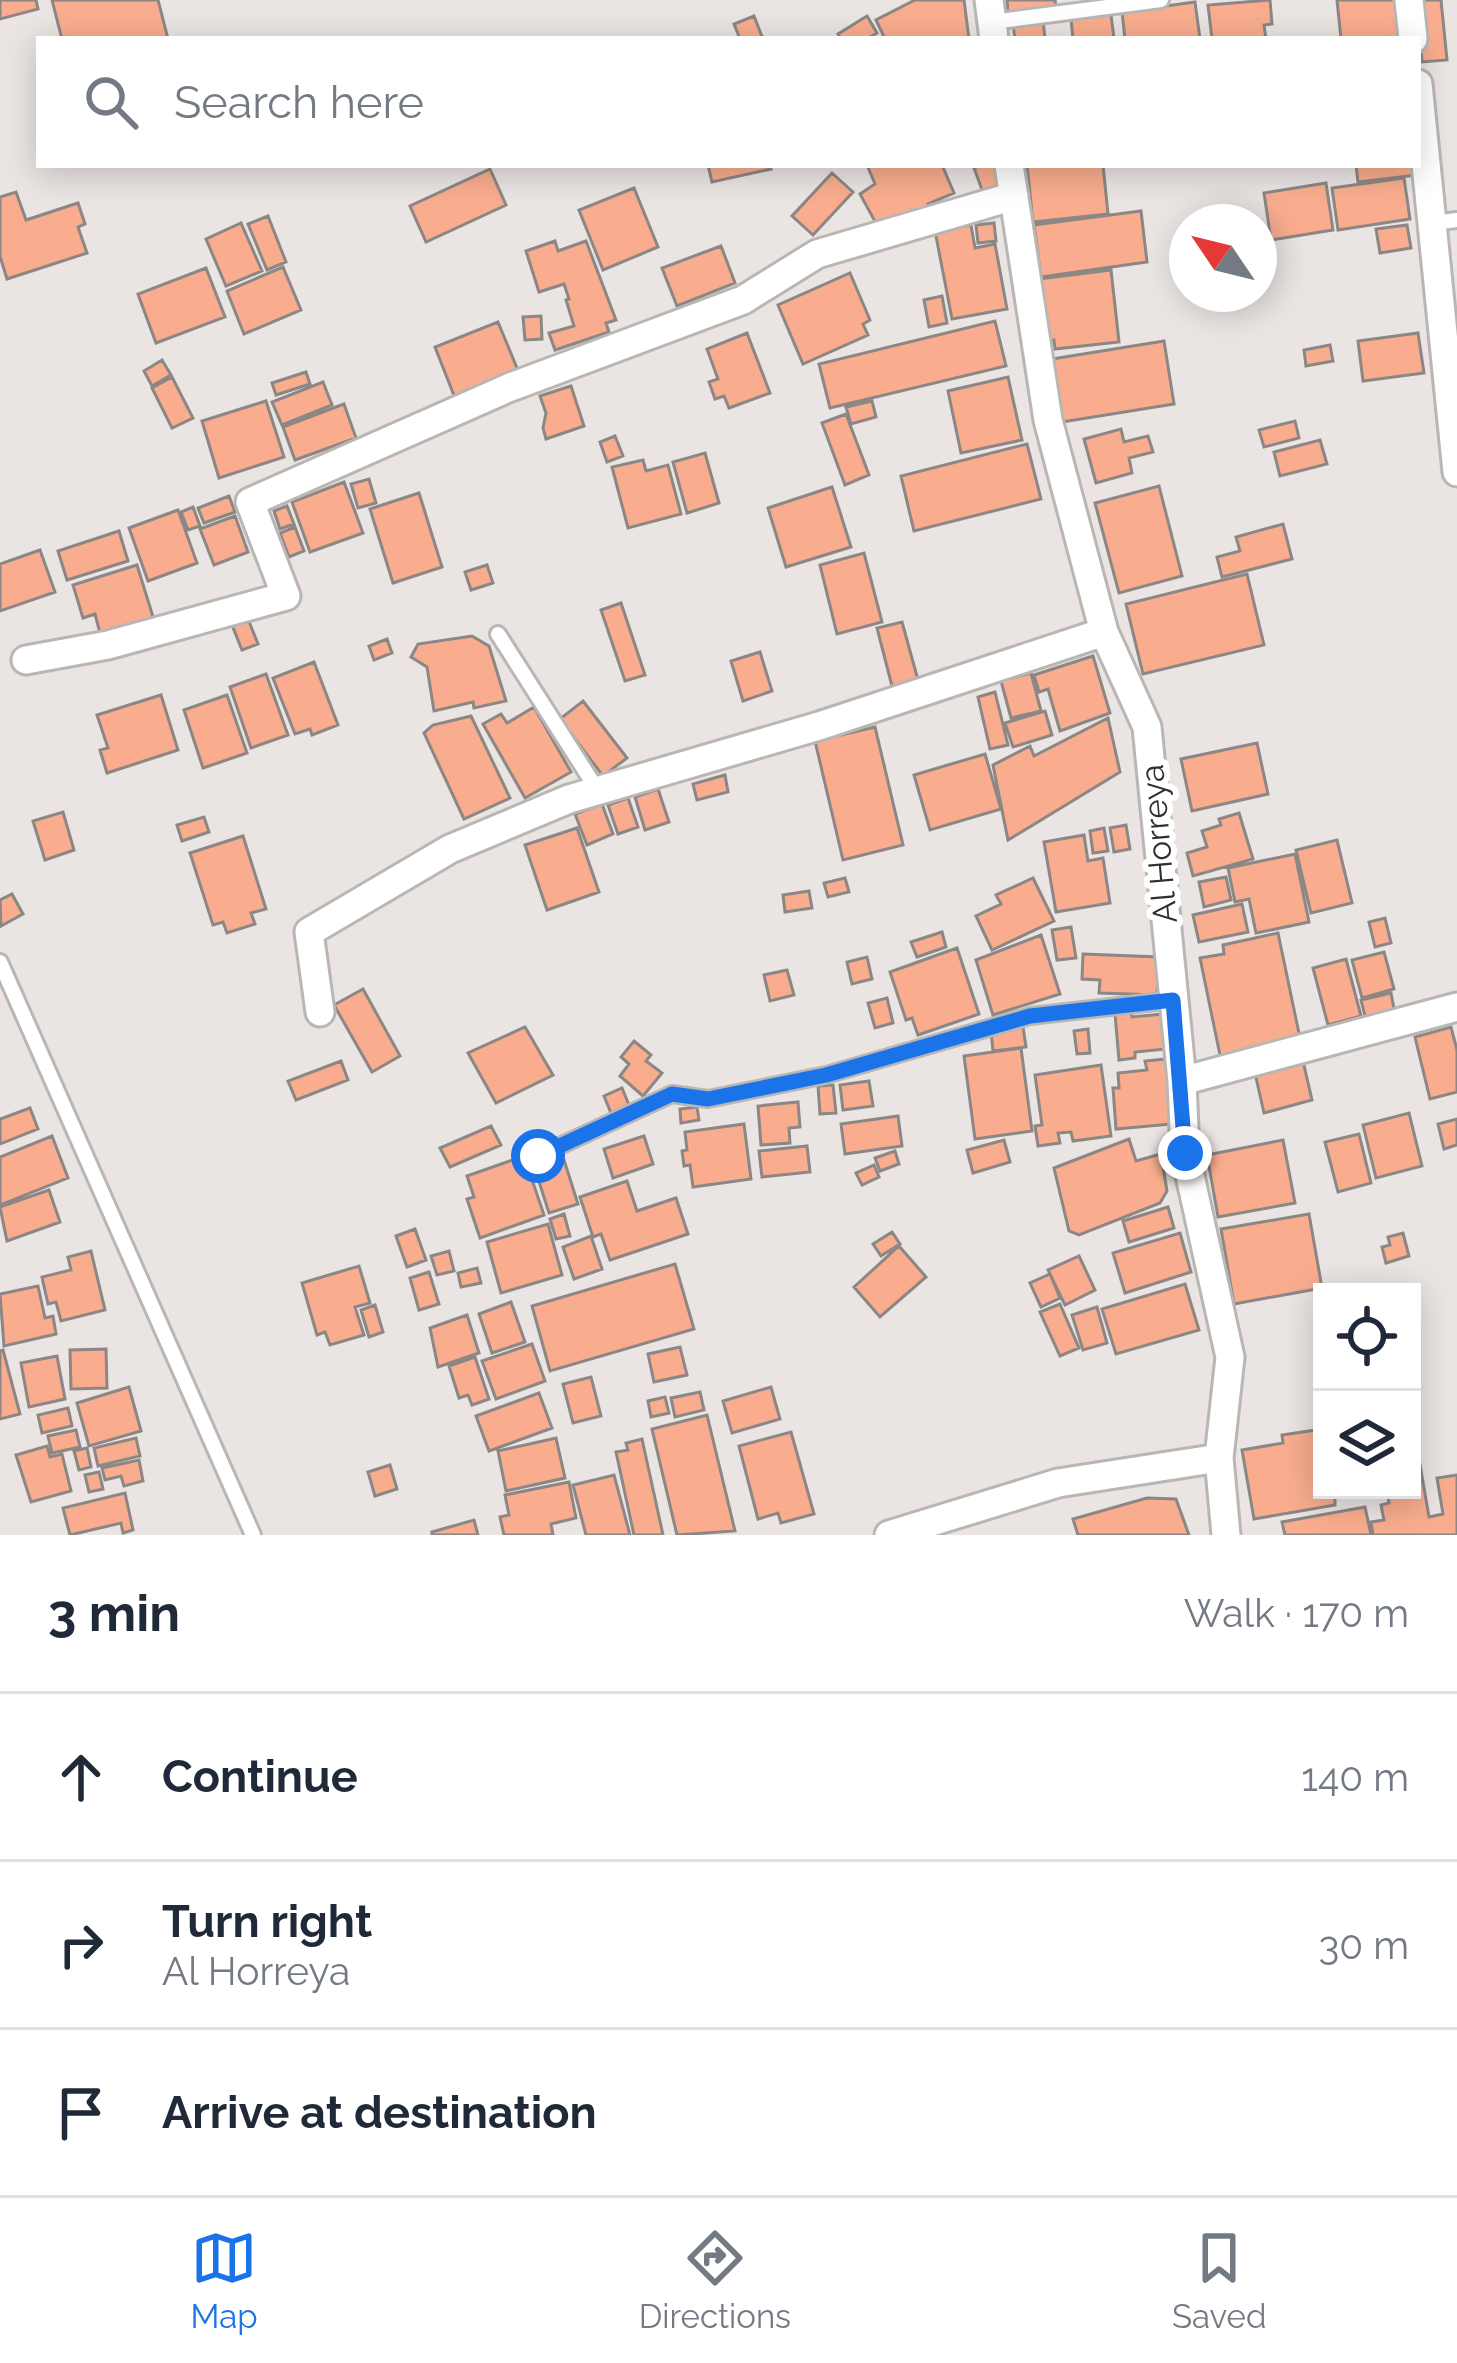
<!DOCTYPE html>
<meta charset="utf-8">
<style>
:root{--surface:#fff;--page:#f2f2f3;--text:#1f2937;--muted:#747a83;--line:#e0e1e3;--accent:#1a73e8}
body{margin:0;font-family:Raleway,sans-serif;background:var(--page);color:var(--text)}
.controls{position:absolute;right:36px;bottom:36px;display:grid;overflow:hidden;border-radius:0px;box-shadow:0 6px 30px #0003}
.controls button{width:108px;height:108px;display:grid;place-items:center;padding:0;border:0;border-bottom:3px solid var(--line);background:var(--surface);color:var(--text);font:60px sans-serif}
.compass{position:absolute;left:1169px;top:204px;width:108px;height:108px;border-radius:50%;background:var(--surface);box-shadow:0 6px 30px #0003;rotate:305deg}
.stop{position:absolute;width:36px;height:36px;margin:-27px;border:9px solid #1a73e8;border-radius:50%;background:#fff}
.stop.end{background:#1a73e8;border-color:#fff;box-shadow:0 3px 12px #0008}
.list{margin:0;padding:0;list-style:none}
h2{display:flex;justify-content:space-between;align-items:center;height:156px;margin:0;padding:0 48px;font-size:51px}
h2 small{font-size:39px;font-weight:400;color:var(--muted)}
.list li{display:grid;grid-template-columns:78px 1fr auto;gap:36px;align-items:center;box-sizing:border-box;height:168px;padding:0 48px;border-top:3px solid var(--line)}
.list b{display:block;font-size:45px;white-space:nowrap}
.list p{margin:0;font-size:39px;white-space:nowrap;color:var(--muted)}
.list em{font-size:39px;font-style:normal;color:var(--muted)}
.icon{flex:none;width:66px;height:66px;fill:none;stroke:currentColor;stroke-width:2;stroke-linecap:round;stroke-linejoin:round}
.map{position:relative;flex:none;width:1457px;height:1535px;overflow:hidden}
.search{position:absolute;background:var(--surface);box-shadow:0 6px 30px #0003;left:36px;right:36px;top:36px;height:132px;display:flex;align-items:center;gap:30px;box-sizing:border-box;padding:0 42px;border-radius:0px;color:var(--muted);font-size:45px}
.sheet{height:660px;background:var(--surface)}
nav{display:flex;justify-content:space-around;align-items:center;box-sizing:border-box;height:168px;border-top:3px solid var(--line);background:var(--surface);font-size:33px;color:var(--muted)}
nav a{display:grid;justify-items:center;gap:6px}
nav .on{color:var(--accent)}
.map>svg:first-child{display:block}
.building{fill:#f9ad8e;stroke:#8c8785;stroke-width:3}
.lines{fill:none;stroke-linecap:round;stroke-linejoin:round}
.service-casing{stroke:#bab6b4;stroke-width:20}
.minor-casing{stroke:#bab6b4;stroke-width:33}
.service{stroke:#fff;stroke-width:14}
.minor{stroke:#fff;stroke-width:27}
.route{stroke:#1a73e8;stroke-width:15}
.labels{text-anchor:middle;stroke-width:12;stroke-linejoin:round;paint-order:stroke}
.street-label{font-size:33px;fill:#312f2e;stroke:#fff}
</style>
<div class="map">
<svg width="1457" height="1535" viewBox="0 0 1457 1535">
<rect width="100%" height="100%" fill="#eae5e3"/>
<path class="building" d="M0,0H36L38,9L0,19Z
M52,0H158L168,39H62Z
M915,0H964L969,39H885L876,20Z
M1007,0H1055L1056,7L1008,13Z
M1270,0L1272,24L1264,25L1266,39H1212L1208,5Z
M1337,0H1401L1405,39H1341Z
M1416,0H1441L1447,60L1422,62Z
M1195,2L1200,39H1125L1122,12Z
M1111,15L1114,38L1073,39L1071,19Z
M754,16L763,39H740L734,24Z
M867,16L877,33L867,39H841L838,34Z
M1043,20L1045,39H1015L1013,25Z
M708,165H770L771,169L712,182Z
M867,165H942L954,193L928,204L929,212L877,225L860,194L875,184Z
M981,165H999L1006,188L984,195L974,168Z
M1027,165H1103L1108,214L1033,222Z
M1356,165H1416L1417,175L1358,182Z
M490,169L506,205L426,242L410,206Z
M832,173L853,192L813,235L792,216Z
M1404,178L1410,219L1338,230L1332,188Z
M1326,183L1333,230L1271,240L1264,193Z
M634,188L658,247L603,270L579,210Z
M16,192L26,220L78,203L85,224L78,227L87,253L7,279L0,256V197Z
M1141,211L1147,262L1041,277L1034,225Z
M268,216L286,262L267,270L248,224Z
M241,223L262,271L226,286L206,239Z
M994,223L996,241L978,243L976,225Z
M971,225L975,248L995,244L1007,309L952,319L935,231Z
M1407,225L1411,248L1380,253L1376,229Z
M555,241L558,251L586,241L616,320L606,323L609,332L555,350L549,333L574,326L566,300L569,299L564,284L539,292L526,251Z
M721,246L735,283L677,306L662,268Z
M283,267L301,310L244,334L227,291Z
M206,268L225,317L156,343L138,294Z
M1111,270L1119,342L1055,349L1054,340L1046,341L1039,279Z
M850,273L870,320L863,324L868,335L803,364L778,305Z
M942,296L947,323L929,327L924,300Z
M541,316L542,339L525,340L523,317Z
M995,321L1006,366L830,408L819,364Z
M498,322L519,373L455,398L435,347Z
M747,333L770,393L729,408L724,396L715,399L709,382L718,379L707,349Z
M1418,333L1424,373L1363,381L1358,341Z
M1164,341L1174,404L1062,422L1052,359Z
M1330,345L1333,361L1306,366L1304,350Z
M162,360L171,375L152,386L144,371Z
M306,372L310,384L276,395L272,383Z
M172,377L193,418L172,428L152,388Z
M1008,377L1022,440L961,453L948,391Z
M323,382L332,405L282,425L272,402Z
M571,386L584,426L546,439L543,428L546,413L540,396Z
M266,401L284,457L219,478L202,421Z
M872,401L876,417L851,424L846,407Z
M344,404L356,438L295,460L283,427Z
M846,414L869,475L845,485L822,423Z
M1295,421L1299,438L1264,447L1259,430Z
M1121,429L1124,442L1148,436L1153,452L1129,458L1132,473L1096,483L1084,439Z
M615,436L623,456L607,462L600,442Z
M1320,440L1327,464L1280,476L1274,452Z
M1027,444L1041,499L914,531L901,476Z
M705,453L719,503L687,513L673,462Z
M643,460L646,471L668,465L681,514L628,528L612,467Z
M369,479L376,503L358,508L351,484Z
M344,482L363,533L310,552L292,502Z
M1159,486L1182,576L1119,593L1095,503Z
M832,487L851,547L786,567L768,508Z
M419,493L442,567L393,583L370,509Z
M229,496L235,512L204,523L198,508Z
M287,506L294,524L280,529L274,511Z
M193,507L200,526L188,530L181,512Z
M178,510L197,563L148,581L129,528Z
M235,516L248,552L214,565L200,529Z
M1283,524L1292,559L1222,577L1217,557L1240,551L1236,537Z
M295,527L304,551L289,557L280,533Z
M119,531L128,561L67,580L58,551Z
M40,550L55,592L0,611V564Z
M864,553L882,622L837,634L820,565Z
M137,565L154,620L101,637L95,614L83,618L73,585Z
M487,565L493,583L471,590L465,572Z
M1247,574L1264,645L1143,674L1126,604Z
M621,603L645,675L625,681L601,610Z
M248,619L258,644L242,650L232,625Z
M902,622L918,680L892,686L877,628Z
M472,636L489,646L506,701L474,708L473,702L434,711L427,667L411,657L418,644Z
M387,639L392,653L374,660L369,646Z
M760,652L772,691L743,701L731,661Z
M1093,656L1110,713L1060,731L1048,689L1039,692L1034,675Z
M314,662L338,725L312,735L310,729L295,734L273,678Z
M1031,673L1041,711L1011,718L1001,681Z
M266,674L288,735L251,748L230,687Z
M995,692L1008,745L990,749L978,697Z
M161,695L178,750L107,773L100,750L108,748L97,715Z
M227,695L247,753L203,768L184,710Z
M583,701L627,758L603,776L560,719Z
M534,707L571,772L525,798L483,724L501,714L507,723Z
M1045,711L1052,735L1013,747L1005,723Z
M471,716L510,798L464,819L424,733L433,725Z
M1108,718L1120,772L1008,840L993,765L1030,746L1034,756Z
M875,727L903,845L843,860L815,741Z
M1257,743L1268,794L1192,811L1181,759Z
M985,754L1001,809L930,830L914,775Z
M725,775L728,792L697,800L693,784Z
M658,789L669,822L645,830L635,797Z
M628,798L638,827L618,834L608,805Z
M602,804L613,834L587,845L575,814Z
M63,812L74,850L45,860L33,821Z
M1239,813L1253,859L1193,876L1187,853L1207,847L1202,831L1221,825L1219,819Z
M204,817L209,832L182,841L177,825Z
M1126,825L1130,849L1114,852L1110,828Z
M577,828L599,892L547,910L525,845Z
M1104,828L1108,851L1093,853L1090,831Z
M1084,835L1088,861L1103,858L1110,903L1056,912L1044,842Z
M243,836L266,909L251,913L255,924L227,933L223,922L213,925L190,853Z
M1337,840L1352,903L1311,913L1296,850Z
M1295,854L1309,922L1256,933L1249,899L1235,902L1228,868Z
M1226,877L1231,900L1204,907L1199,882Z
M845,878L849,892L828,897L824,883Z
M1033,878L1054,921L992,950L976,916L1001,904L996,895Z
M809,891L812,908L785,912L783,895Z
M12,894L23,914L1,926L0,900Z
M1242,904L1248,932L1199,942L1193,915Z
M1385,918L1391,943L1375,947L1369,922Z
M1071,927L1076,958L1057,960L1052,930Z
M942,932L946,947L917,957L911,942Z
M1278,933L1301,1043L1221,1060L1200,958L1224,954L1223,945Z
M1041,935L1060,994L993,1015L976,960Z
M957,948L979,1014L918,1035L912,1018L906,1020L890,972Z
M1384,952L1394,989L1362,998L1352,960Z
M1083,954L1159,957L1157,995L1099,993L1100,980L1082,979Z
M867,957L872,979L852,984L847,962Z
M1346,959L1361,1016L1328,1025L1313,968Z
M787,970L794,995L770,1001L764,975Z
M363,989L400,1056L372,1072L334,1005Z
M1391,993L1395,1014L1366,1020L1361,1000Z
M887,998L893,1023L875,1028L868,1003Z
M1131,1012L1132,1017L1164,1014L1166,1049L1135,1052V1058L1119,1060L1115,1014Z
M525,1027L553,1075L496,1103L468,1053Z
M1023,1027L1026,1047L993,1051L991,1031Z
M1451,1027L1457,1050V1092L1430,1099L1415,1037Z
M1088,1029L1090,1053L1077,1054L1074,1031Z
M634,1041L651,1055L646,1061L662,1073L643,1096L620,1076L629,1064L621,1057Z
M1021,1048L1032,1131L975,1139L964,1056Z
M1166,1059L1172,1124L1116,1129L1113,1088H1119L1118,1073L1147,1070L1145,1061Z
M341,1061L348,1080L296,1100L288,1081Z
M1303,1061L1312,1100L1264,1113L1255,1073Z
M1101,1065L1111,1136L1073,1141L1071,1132L1058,1133L1060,1143L1038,1146L1035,1126L1042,1125L1035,1075Z
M869,1081L873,1106L843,1110L840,1085Z
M833,1085L836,1113L820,1114L818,1086Z
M622,1088L629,1105L611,1113L604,1096Z
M798,1102L800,1127L789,1128L790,1143L761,1145L758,1106Z
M697,1107L699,1120L681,1123L680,1109Z
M30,1108L38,1129L0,1144V1119Z
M1409,1113L1422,1166L1376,1178L1363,1125Z
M898,1116L902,1146L845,1154L841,1124Z
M1457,1119V1145L1444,1149L1438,1124Z
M744,1124L751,1179L693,1187L690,1165L684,1166L682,1151L687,1150L685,1132Z
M491,1126L501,1145L450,1167L440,1148Z
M1359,1134L1371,1183L1338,1192L1325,1142Z
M52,1136L68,1178L0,1205V1157Z
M644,1136L653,1164L613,1178L604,1149Z
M1129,1139L1136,1161L1161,1154L1167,1191L1160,1203L1079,1235L1069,1231L1054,1168Z
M1004,1140L1010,1162L973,1173L967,1150Z
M1283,1140L1295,1203L1218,1217L1207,1155Z
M807,1146L810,1172L762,1177L759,1151Z
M895,1151L899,1164L880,1171L875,1158Z
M524,1156L544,1215L480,1238L467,1199L474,1197L467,1176Z
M564,1160L578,1204L549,1213L535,1169Z
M874,1165L879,1177L862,1185L856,1173Z
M627,1181L637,1211L676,1198L688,1234L610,1260L601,1234L593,1237L580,1197Z
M49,1190L60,1222L7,1241L0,1207Z
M1168,1207L1174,1228L1129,1242L1123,1221Z
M564,1214L570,1236L556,1239L550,1219Z
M1309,1214L1322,1288L1234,1304L1221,1229Z
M548,1224L562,1275L501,1293L487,1242Z
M415,1229L426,1260L407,1267L396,1236Z
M892,1232L900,1244L881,1256L873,1244Z
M1180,1233L1191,1272L1125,1293L1113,1253Z
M1403,1233L1409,1256L1386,1263L1382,1247L1390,1245L1388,1237Z
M591,1236L602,1269L574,1279L563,1247Z
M899,1246L926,1277L880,1317L854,1287Z
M91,1251L105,1310L61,1321L56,1302L48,1304L42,1277L71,1270L68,1257Z
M449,1251L454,1271L437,1275L431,1256Z
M1079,1256L1095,1290L1065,1305L1048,1270Z
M675,1264L694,1329L550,1371L532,1306Z
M359,1266L370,1303L355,1307L364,1335L330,1345L325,1332L317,1335L302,1283Z
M477,1268L481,1283L461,1287L458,1273Z
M429,1272L439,1304L419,1310L410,1278Z
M1050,1274L1060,1298L1041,1307L1030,1283Z
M1185,1284L1199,1330L1116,1354L1102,1309Z
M38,1286L45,1318L53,1316L56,1334L4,1346L0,1294Z
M511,1302L525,1342L492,1353L479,1314Z
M1060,1304L1079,1348L1060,1356L1040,1312Z
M375,1305L383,1332L369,1337L361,1310Z
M1097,1307L1107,1343L1083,1350L1072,1315Z
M467,1315L479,1353L438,1367L430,1328Z
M532,1344L545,1381L496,1399L482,1361Z
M680,1347L687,1375L654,1382L648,1354Z
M106,1349L107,1388L71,1389L70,1350Z
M3,1350L20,1414L0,1419V1351Z
M57,1356L65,1399L29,1407L21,1363Z
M475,1357L489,1399L472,1405L468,1395L459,1398L449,1366Z
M591,1377L601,1416L573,1423L563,1384Z
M129,1387L141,1431L89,1446L77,1403Z
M771,1387L780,1419L732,1433L723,1401Z
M700,1392L704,1410L675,1417L671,1398Z
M539,1393L552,1428L489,1451L476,1416Z
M665,1397L669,1413L651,1417L648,1401Z
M68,1408L72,1426L42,1433L38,1415Z
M707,1415L735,1531L677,1535L652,1429Z
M1412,1418L1429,1517L1443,1514L1437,1478L1457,1475V1535H1373L1371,1522L1384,1520L1381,1505L1389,1503L1387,1490H1412Z
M1322,1429V1490H1335V1505L1254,1519L1242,1450L1283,1443L1282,1435Z
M76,1430L80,1447L52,1453L48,1436Z
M791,1432L814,1514L781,1523L778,1513L758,1519L739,1446Z
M136,1438L140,1456L98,1466L94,1448Z
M556,1438L565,1478L506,1491L498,1451Z
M642,1439L663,1535H634L616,1452L628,1450L626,1443Z
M47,1446L50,1457L62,1454L71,1491L31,1502L16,1455Z
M87,1448L91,1467L79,1470L74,1451Z
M139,1460L143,1481L124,1486L121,1476L105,1480L102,1468Z
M390,1465L397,1489L375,1496L368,1472Z
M99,1472L103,1489L89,1492L85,1475Z
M614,1475L630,1535H586L573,1485Z
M569,1482L576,1518L551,1524L553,1535H504L500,1517L509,1515L505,1495Z
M125,1493L133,1530L123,1533L121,1523L70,1535L63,1508Z
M1147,1498L1176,1499L1189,1535H1078L1073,1519Z
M1365,1507L1371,1535H1285L1282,1522Z
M474,1520L478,1535H432V1532Z"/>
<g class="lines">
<defs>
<path id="service" d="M992,22L1161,0
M1432,223L1457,220
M498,634L598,791
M0,962L253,1535
M538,1156L672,1094L708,1099L826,1075L1030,1016L1173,1000"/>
<path id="minor" d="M989,0L994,39
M1409,0L1413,39
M1418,84L1457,472
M1009,165L1048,420L1104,632L1147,727L1182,1081L1185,1153L1230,1357L1219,1458L1226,1535
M26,660L108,645L286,596L250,502L508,388L743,300L817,254L1014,196
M320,1012L309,932L450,849L569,799L819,726L1104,632
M1182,1081L1457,1007
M889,1535L1058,1483L1219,1458"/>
</defs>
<use href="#service" class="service-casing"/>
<use href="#minor" class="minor-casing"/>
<use href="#service" class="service"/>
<use href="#minor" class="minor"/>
</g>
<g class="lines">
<path class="route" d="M538,1156L672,1094L708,1099L826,1075L1030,1016L1173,1000L1185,1153"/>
</g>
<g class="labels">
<g class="street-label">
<text transform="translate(1158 844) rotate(-95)" y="12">Al Horreya</text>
</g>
</g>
</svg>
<div class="controls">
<button><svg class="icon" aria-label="locate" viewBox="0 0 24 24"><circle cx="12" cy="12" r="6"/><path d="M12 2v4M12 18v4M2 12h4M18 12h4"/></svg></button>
<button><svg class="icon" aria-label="layers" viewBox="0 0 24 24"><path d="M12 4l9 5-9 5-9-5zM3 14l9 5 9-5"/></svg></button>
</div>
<svg class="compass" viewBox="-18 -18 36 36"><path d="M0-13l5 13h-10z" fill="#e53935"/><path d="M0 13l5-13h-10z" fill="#747a83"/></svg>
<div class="stop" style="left:538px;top:1156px"></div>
<div class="stop end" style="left:1185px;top:1153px"></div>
<div class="search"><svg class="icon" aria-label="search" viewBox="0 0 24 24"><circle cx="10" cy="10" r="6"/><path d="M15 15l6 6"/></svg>Search here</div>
</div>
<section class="sheet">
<h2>3 min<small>Walk · 170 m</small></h2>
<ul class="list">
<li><svg class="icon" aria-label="ahead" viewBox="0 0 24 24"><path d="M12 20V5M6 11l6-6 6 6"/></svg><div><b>Continue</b></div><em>140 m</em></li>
<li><svg class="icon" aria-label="right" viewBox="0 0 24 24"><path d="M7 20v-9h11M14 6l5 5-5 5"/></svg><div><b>Turn right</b><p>Al Horreya</p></div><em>30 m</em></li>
<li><svg class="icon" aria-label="arrive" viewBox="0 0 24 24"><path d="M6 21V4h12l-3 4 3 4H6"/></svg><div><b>Arrive at destination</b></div></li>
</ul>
</section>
<nav>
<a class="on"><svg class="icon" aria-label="map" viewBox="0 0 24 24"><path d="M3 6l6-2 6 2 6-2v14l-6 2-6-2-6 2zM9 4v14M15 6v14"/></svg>Map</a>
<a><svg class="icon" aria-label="directions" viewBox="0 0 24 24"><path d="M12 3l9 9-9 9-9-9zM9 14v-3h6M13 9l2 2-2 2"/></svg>Directions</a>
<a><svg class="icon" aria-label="saved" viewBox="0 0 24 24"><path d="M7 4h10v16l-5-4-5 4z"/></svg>Saved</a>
</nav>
